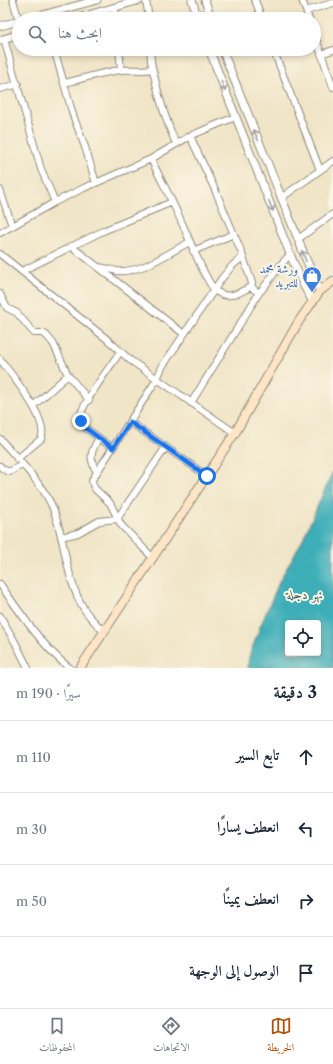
<!DOCTYPE html>
<html lang="ar">
<meta charset="utf-8">
<style>
:root{--surface:#fff;--page:#f6f6f7;--text:#1f2937;--muted:#747a83;--line:#e0e1e3;--accent:#b45309}
body{margin:0;font-family:"Libre Caslon Text",Amiri,serif;background:var(--page);color:var(--text);direction:rtl}
.controls{position:absolute;right:12px;bottom:12px;display:grid;overflow:hidden;border-radius:4px;box-shadow:0 2px 6px #0003}
.controls button{width:36px;height:36px;display:grid;place-items:center;padding:0;border:0;border-bottom:1px solid var(--line);background:var(--surface);color:var(--text);font:20px sans-serif}
.stop{position:absolute;width:12px;height:12px;margin:-9px;border:3px solid #1a73e8;border-radius:50%;background:#fff}
.stop.end{background:#1a73e8;border-color:#fff;box-shadow:0 1px 4px #0008}
.list{margin:0;padding:0;list-style:none}
h2{display:flex;justify-content:space-between;align-items:center;height:52px;margin:0;padding:0 16px;font-size:17px}
h2 small{font-size:13px;font-weight:400;color:var(--muted)}
.list li{display:grid;grid-template-columns:26px 1fr auto;gap:12px;align-items:center;box-sizing:border-box;height:72px;padding:0 16px;border-top:1px solid var(--line)}
.list b{display:block;font-size:15px;white-space:nowrap}
.list em{font-size:13px;font-style:normal;color:var(--muted)}
.icon{flex:none;width:22px;height:22px;fill:none;stroke:currentColor;stroke-width:2;stroke-linecap:round;stroke-linejoin:round}
.map{position:relative;flex:none;width:333px;height:668px;overflow:hidden;direction:ltr}
.search{position:absolute;background:var(--surface);box-shadow:0 2px 6px #0003;left:12px;right:12px;top:12px;height:44px;display:flex;align-items:center;gap:10px;box-sizing:border-box;padding:0 14px;border-radius:22px;color:var(--muted);font-size:15px}
.sheet{height:340px;background:var(--surface)}
nav{display:flex;justify-content:space-around;align-items:center;box-sizing:border-box;height:56px;border-top:1px solid var(--line);background:var(--surface);font-size:11px;color:var(--muted)}
nav a{display:grid;justify-items:center;gap:2px}
nav .on{color:var(--accent)}
.map>svg:first-child{display:block}
.water{fill:#3daeb8;stroke:#346c72;fill-rule:evenodd}
.lines{fill:none;stroke-linecap:round;stroke-linejoin:round}
.minor-casing{stroke:#8e8879;stroke-width:8}
.tertiary-casing{stroke:#8e8879;stroke-width:9}
.secondary-casing{stroke:#8e8879;stroke-width:10}
.minor{stroke:#fff;stroke-width:6}
.tertiary{stroke:#fff;stroke-width:7}
.secondary{stroke:#fde5c5;stroke-width:8}
.oneway{stroke:#a0a0a0}
.route{stroke:#1a73e8;stroke-width:5}
.labels{text-anchor:middle;stroke-width:4;stroke-linejoin:round;paint-order:stroke}
.shop-label{font-size:12px;fill:#366cbe;stroke:#fcf5e5;text-anchor:end}
.water-label{font-size:13px;font-style:italic;fill:#325f63;stroke:#fcf5e5}
</style>
<div class="map">
<svg width="333" height="668" viewBox="0 0 333 668">
<rect width="100%" height="100%" fill="#fcf5e5"/>
<filter id="ink" filterUnits="userSpaceOnUse"><feTurbulence type="fractalNoise" baseFrequency=".025" numOctaves="2"/><feDisplacementMap in="SourceGraphic" scale="8" xChannelSelector="R" yChannelSelector="G"/><feConvolveMatrix kernelMatrix="1 2 1 2 8 2 1 2 1" color-interpolation-filters="sRGB"/></filter>
<filter id="wash" filterUnits="userSpaceOnUse"><feTurbulence type="fractalNoise" baseFrequency=".012" numOctaves="4" result="noise"/><feDisplacementMap in="SourceGraphic" scale="16" xChannelSelector="R" yChannelSelector="G"/><feGaussianBlur stdDeviation="0.9" result="paint"/><feColorMatrix in="noise" values="0 0 0 0 0 0 0 0 0 0 0 0 0 0 0 0 0 1.4 0 .05"/><feComposite in="paint" operator="in"/></filter>
<g filter="url(#wash)">
<rect width="100%" height="100%" fill="#f0e5c7"/>
<path class="water" d="M333,471V668H248L249,657L260,627L280,580L303,539ZM288,623H318V653H288Z"/>
</g>
<g filter="url(#ink)">
<g class="lines">
<defs>
<path id="minor" d="M13,0L19,21
M146,0L149,19
M255,0L262,19
M302,0L309,19
M115,7L116,19
M306,11L333,3
M314,33L333,87
M4,39L41,169L55,202
M54,49L73,115L85,147L96,183
M119,49L121,70
M151,49C149,60 153,69 155,79C160,102 167,123 176,144
M273,49L320,170
M321,54L333,50
M64,83C83,79 102,72 121,70C132,69 142,71 152,69
M0,89L18,84
M190,136L216,192L241,251L252,283L251,287
M151,159C161,180 172,200 181,221C187,233 207,286 217,292C230,300 239,292 251,287L259,293
M0,190L12,226
M281,198L333,161
M0,233L55,202L84,188L151,159L190,136L235,117
M298,239L333,214
M71,246L184,334
M193,251L234,234
M0,254L108,340L130,360L235,433
M98,267C104,267 110,270 117,271C143,273 167,253 190,242
M22,271L103,231L172,202
M0,294L7,308L17,313L34,333H43L47,336L53,343L68,375L89,400
M0,359C12,376 50,420 41,439L17,459
M191,403L259,293C271,280 278,265 291,254
M33,406L68,375
M130,422L207,476
M0,439C16,457 41,483 51,504C66,537 64,577 84,609C89,617 97,624 104,632
M113,448L84,427C82,424 80,422 80,418C80,406 112,364 120,352
M0,466L3,469L9,472L22,465
M97,472C88,458 91,451 99,438
M61,537L78,533L99,521L117,519L166,447
M153,558L121,525L110,503L95,489L93,485L92,480L157,379L162,367L222,278L233,265L243,257
M0,584C18,610 45,650 70,668
M0,616L15,642L28,668"/>
<path id="tertiary" d="M192,0L198,19
M205,0L211,19
M28,19L97,0
M74,19L140,0
M0,26L19,21
M0,40L19,34
M209,49L294,264L304,286L313,302
M222,49L306,259L320,291"/>
<path id="secondary" d="M80,668L235,433L299,321L320,291L333,281"/>
</defs>
<use href="#minor" class="minor-casing"/>
<use href="#tertiary" class="tertiary-casing"/>
<use href="#secondary" class="secondary-casing"/>
<use href="#minor" class="minor"/>
<use href="#tertiary" class="tertiary"/>
<use href="#secondary" class="secondary"/>
</g>
<defs><path id="oneway-shaft" d="M-6 0H5M1.5-3L5.5 0L1.5 3" fill="none" stroke-width="1.6" stroke-linecap="round" stroke-linejoin="round"/></defs>
<g class="oneway">
<use href="#oneway-shaft" transform="translate(223 86) rotate(69)"/>
<use href="#oneway-shaft" transform="translate(256 135) rotate(-112)"/>
<use href="#oneway-shaft" transform="translate(271 206) rotate(68)"/>
<use href="#oneway-shaft" transform="translate(304 256) rotate(-112)"/>
</g>
</g>
<g class="lines" filter="url(#ink)">
<path class="route" d="M81,421L84,427L113,448L130,422L207,476"/>
</g>
<defs>
<symbol id="shop-pin" viewBox="-11 -11 22 30"><path d="M0 17L-7.5 6A9.5 9.5 0 1 1 7.5 6Z" fill="#3f7fe0" stroke="#fcf5e5"/><path d="M-5-2.5h2.3a2.7 3.5 0 0 1 5.4 0H5L5.5 6h-11ZM-1.5-2.5h3a1.5 2.3 0 0 0-3 0Z" fill="#fff"/></symbol>
</defs>
<g fill-rule="evenodd">
<use href="#shop-pin" x="301" y="265" width="22" height="30"/>
</g>
<g class="labels">
<g class="shop-label">
<text x="298" y="273">ورشة محمد<tspan x="298" dy="14">للتبريد</tspan></text>
</g>
<g class="water-label">
<text x="305" y="599">نهر دجلة</text>
</g>
</g>
</svg>
<div class="controls">
<button><svg class="icon" aria-label="locate" viewBox="0 0 24 24"><circle cx="12" cy="12" r="6"/><path d="M12 2v4M12 18v4M2 12h4M18 12h4"/></svg></button>
</div>
<div class="stop" style="left:207px;top:476px"></div>
<div class="stop end" style="left:81px;top:421px"></div>
<div class="search"><svg class="icon" aria-label="search" viewBox="0 0 24 24"><circle cx="10" cy="10" r="6"/><path d="M15 15l6 6"/></svg>ابحث هنا</div>
</div>
<section class="sheet">
<h2>3 دقيقة<small>سيرًا · 190 m</small></h2>
<ul class="list">
<li><svg class="icon" aria-label="ahead" viewBox="0 0 24 24"><path d="M12 20V5M6 11l6-6 6 6"/></svg><div><b>تابع السير</b></div><em>110 m</em></li>
<li><svg class="icon" aria-label="left" viewBox="0 0 24 24"><path d="M17 20v-9H6M10 6l-5 5 5 5"/></svg><div><b>انعطف يسارًا</b></div><em>30 m</em></li>
<li><svg class="icon" aria-label="right" viewBox="0 0 24 24"><path d="M7 20v-9h11M14 6l5 5-5 5"/></svg><div><b>انعطف يمينًا</b></div><em>50 m</em></li>
<li><svg class="icon" aria-label="arrive" viewBox="0 0 24 24"><path d="M6 21V4h12l-3 4 3 4H6"/></svg><div><b>الوصول إلى الوجهة</b></div></li>
</ul>
</section>
<nav>
<a class="on"><svg class="icon" aria-label="map" viewBox="0 0 24 24"><path d="M3 6l6-2 6 2 6-2v14l-6 2-6-2-6 2zM9 4v14M15 6v14"/></svg>الخريطة</a>
<a><svg class="icon" aria-label="directions" viewBox="0 0 24 24"><path d="M12 3l9 9-9 9-9-9zM9 14v-3h6M13 9l2 2-2 2"/></svg>الاتجاهات</a>
<a><svg class="icon" aria-label="saved" viewBox="0 0 24 24"><path d="M7 4h10v16l-5-4-5 4z"/></svg>المحفوظات</a>
</nav>
